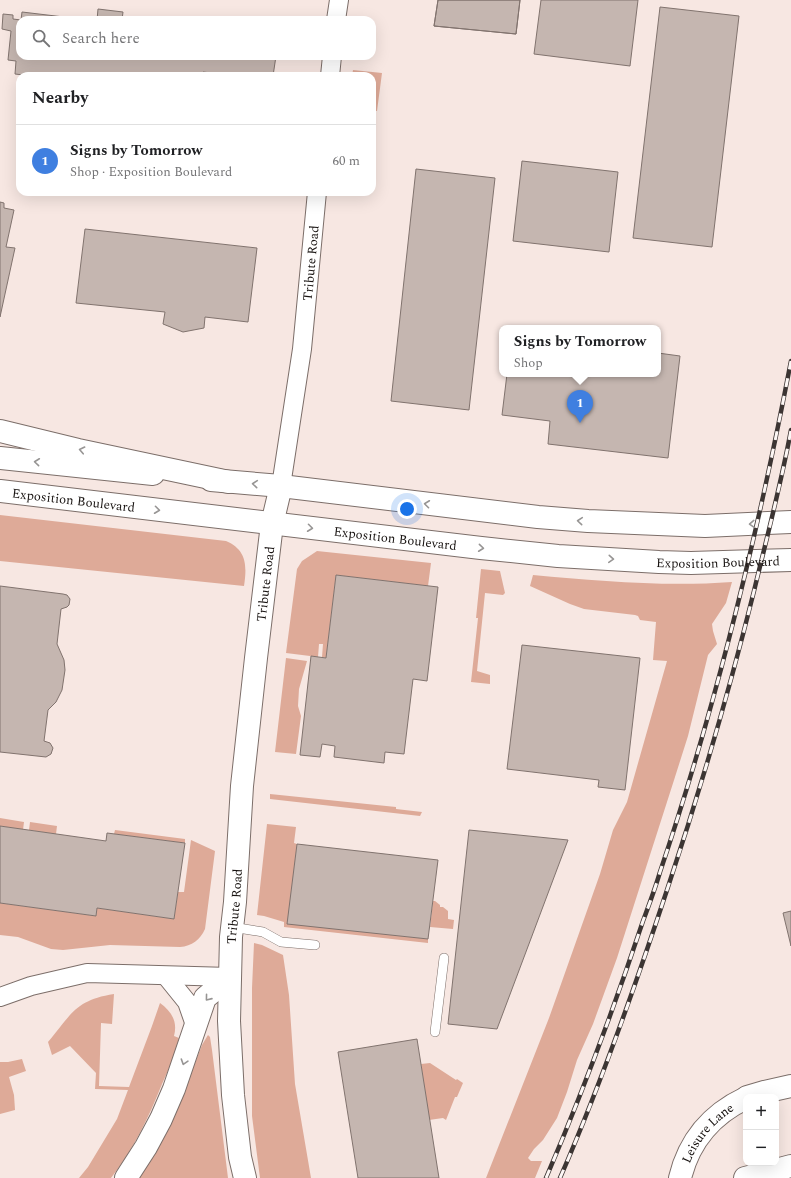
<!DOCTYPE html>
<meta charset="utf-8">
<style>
:root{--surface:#fff;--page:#f6f6f6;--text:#202124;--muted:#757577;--line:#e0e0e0;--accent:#2563eb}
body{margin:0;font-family:Spectral,serif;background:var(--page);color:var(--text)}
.controls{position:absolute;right:12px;bottom:12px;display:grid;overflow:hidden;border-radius:8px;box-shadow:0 4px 16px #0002}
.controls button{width:36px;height:36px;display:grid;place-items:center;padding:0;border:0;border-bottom:1px solid var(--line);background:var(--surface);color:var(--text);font:20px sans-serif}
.you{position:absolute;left:407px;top:509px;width:14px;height:14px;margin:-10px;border:3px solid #fff;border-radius:50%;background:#1a73e8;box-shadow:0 0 0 6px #1a73e833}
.badge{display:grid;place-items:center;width:26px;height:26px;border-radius:50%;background:var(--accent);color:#fff;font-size:13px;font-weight:700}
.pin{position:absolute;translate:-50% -33px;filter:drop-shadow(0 1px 2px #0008)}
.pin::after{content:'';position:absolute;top:21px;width:14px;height:12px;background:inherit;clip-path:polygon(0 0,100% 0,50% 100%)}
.popup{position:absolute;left:499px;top:325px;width:162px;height:52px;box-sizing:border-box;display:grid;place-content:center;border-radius:8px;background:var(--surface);filter:drop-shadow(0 1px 3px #0005);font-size:13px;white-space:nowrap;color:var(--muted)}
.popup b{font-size:15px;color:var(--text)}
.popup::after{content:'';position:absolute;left:50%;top:100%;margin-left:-8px;border:8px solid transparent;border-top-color:var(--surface)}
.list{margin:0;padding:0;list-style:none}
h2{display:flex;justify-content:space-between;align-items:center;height:52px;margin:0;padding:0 16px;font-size:17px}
h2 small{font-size:13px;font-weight:400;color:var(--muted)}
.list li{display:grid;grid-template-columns:26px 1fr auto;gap:12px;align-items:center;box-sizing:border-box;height:72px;padding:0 16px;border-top:1px solid var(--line)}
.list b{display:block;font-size:15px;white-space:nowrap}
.list p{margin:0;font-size:13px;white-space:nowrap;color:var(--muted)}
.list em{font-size:13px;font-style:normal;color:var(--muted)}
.icon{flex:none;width:22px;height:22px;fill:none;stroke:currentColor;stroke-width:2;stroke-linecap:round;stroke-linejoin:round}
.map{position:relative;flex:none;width:791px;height:1178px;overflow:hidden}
.search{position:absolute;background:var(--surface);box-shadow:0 4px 16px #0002;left:16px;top:16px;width:360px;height:44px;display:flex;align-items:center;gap:10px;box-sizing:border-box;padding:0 14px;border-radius:12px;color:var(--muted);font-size:15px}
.panel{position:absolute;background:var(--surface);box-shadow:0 4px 16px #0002;left:16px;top:72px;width:360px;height:124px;border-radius:12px}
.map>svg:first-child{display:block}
.green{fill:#deaa98}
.building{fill:#c5b6b0;stroke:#81736e}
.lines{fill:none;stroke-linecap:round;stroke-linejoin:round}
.lane-casing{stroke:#7c6e69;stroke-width:10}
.street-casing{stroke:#7c6e69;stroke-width:20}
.secondary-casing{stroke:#7c6e69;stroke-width:24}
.highway-casing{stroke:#7c6e69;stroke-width:24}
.lane{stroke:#fff;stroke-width:9}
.street{stroke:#fff;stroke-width:18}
.secondary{stroke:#fff;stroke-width:22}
.highway{stroke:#fff;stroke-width:22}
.rail-casing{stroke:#3c3533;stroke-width:4.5}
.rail{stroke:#fdf7f5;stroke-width:3;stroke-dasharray:9;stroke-linecap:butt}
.oneway{stroke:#979594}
.labels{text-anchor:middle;stroke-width:4;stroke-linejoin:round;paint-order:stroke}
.street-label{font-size:13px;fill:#181311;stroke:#fdf7f5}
</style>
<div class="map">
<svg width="791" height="1178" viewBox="0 0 791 1178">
<rect width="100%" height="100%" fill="#f7e7e2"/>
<path class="green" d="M353,70L382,73L377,111H372V76H352Z
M0,515L226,541C247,550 247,566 244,586L0,561Z
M317,551L431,563L428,586L336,575L326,658L322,657L323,644H319L318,657L286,653L297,569L302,561Z
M481,569L500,571L505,593L503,595L485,593L477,671L490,675V684L471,682L478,618H476Z
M533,575C599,581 666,587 732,582L726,603L712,624L713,631L717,644L708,655L688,736L675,777L617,958L593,1024L577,1060L567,1092L557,1118L543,1140L534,1149L528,1158L531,1161H542L535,1178H486L549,1018L600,874L613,830L627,802L667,661L653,660L656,622L640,620L638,616L635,615L584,609L570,604L530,586Z
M286,658L307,661L299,689L298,706L301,716L296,754L275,752Z
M270,794L396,807V809L422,812L420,816L270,799Z
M0,818L24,822L23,830L0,826Z
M30,822L57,826L56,834L29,830Z
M267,824L296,827L294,843L297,844L288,923L428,939V943L284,927V922L264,916L257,915Z
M115,830L185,839V843L114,834Z
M191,840L215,851L205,929C200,940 192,946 180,947L110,945L63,950L51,949L18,937L0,935V903L96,916L97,908L174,919L178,892H184Z
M433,901H435L440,905V907H443L448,911V919L454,920L453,929L430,927Z
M254,943L262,945L283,955L289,995L295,1084L311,1178H260L252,1116V988Z
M114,994L112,1024L101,1023L99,1086L129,1087L152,1026L160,1003C171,1011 178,1021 174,1036L179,1038C175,1054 169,1069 162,1084C149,1117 133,1150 111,1178H79L88,1167L117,1119L128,1090L95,1089L96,1073L70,1046L52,1055L48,1042C71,1015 75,1000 114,994Z
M208,1035L210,1037L212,1050L228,1178H137L175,1114L202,1045Z
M22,1059L26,1071L9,1077L14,1095L15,1110L0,1114V1062H8Z
M430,1063L456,1080L457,1079L463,1083L457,1097H455L446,1120L443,1118L429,1120L421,1064Z"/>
<path class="building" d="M438,0H520L516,34L434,26Z
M438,0H520L516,34L434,26Z
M541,0H638L630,66L534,54Z
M660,7L739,16L712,247L633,238Z
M98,9L123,12L122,20H97Z
M22,12L89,20H20V56H276L273,76H211V73L203,72L202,76H32L15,74L16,61L8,60L11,31L2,29L3,14L13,15V19L21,20Z
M522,161L618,172L609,252L513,241Z
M416,169L495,178L469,410L391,401Z
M0,202L4,203V208L14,210L6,247L15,248L0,317Z
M85,229L257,248L248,322L205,317L204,328L183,332L163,324L165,312L76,303Z
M658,353L680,356L668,458L548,444L550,421L502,415L507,374H658Z
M336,575L438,587L427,681L413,679L404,754L385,752L384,763L334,757L335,746L322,744L320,757L300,755L311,656L326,658Z
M0,586L63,594L67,595L70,599L69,605L67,607L61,609L57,644L64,660L65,670L62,690L56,702L48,710L44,741L50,743L53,748L51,754L46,757L0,752Z
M522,645L640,658L625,790L598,787L599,780L507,769Z
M0,826L106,841L107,833L185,843L174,919L97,908L96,916L0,903Z
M469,830L568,840L497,1029L448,1024Z
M297,844L438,860L428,939L287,924Z
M791,911V946L783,913Z
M417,1039L439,1178H358L338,1052Z"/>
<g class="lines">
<defs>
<path id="lane" d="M232,927L263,932L281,942L315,945
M435,1032L444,958"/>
<g id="street">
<path d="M336,20L339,0"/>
<path d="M330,76L332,56"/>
<path id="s1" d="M281,486L302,349L317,192"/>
<path d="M166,976L187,1002L195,1025"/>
<path d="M0,997L31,986L87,973L230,977"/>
</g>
<g id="secondary">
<path d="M0,458L153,474"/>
<path d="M211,480L281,486L538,517L588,521L705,526L791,522"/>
<path id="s2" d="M0,491L481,548L558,556L659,562L691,563L791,560"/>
<path d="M747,1097L764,1092L791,1086"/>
<path id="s3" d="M245,1178L240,1157L233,1095L229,1021L231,937L235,902L242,786L256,658L272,524L281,486"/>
<path id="s4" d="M680,1178C689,1141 712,1114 746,1098"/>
</g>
<path id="highway" d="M0,431L78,450L229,482
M126,1178L146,1147L161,1119L174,1089L205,998L230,977
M745,1178L791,1166"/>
</defs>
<use href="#lane" class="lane-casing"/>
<use href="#street" class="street-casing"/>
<use href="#secondary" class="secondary-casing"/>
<use href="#highway" class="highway-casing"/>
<use href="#lane" class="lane"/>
<use href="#street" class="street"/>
<use href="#secondary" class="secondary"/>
<use href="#highway" class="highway"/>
<defs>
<path id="rail" d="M546,1178C582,1094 614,1008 643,921C649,905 655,889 660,872C716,706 758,533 791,361
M560,1178C601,1084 635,987 667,890C700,791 729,692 754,591C767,537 781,484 791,430"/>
</defs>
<use href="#rail" class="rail-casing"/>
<use href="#rail" class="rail"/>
</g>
<defs><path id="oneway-chevron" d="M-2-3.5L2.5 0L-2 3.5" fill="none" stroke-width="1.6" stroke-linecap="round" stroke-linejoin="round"/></defs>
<g class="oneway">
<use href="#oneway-chevron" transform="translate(82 450) rotate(-168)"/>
<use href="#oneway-chevron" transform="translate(37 462) rotate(-174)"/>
<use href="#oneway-chevron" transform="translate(255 484) rotate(-175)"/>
<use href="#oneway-chevron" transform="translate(427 504) rotate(-173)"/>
<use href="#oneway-chevron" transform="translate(157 510) rotate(7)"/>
<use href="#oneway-chevron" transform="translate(580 521) rotate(-175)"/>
<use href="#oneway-chevron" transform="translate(752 524) rotate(177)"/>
<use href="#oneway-chevron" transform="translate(310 528) rotate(7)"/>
<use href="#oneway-chevron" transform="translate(481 548) rotate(6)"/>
<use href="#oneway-chevron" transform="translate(611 559) rotate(4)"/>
<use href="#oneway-chevron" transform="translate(208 998) rotate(129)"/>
<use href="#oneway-chevron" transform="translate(184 1062) rotate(108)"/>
</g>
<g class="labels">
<g class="street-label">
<text dy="5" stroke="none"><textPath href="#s1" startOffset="225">Tribute Road</textPath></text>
<text dy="5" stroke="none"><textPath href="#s2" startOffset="74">Exposition Boulevard</textPath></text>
<text dy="5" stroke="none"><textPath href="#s2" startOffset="398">Exposition Boulevard</textPath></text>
<text dy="5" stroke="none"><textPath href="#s2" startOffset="722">Exposition Boulevard</textPath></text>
<text dy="5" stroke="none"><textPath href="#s3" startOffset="597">Tribute Road</textPath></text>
<text dy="5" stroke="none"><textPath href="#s3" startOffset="273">Tribute Road</textPath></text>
<text dy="5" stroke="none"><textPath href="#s4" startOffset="54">Leisure Lane</textPath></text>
</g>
</g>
</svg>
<div class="controls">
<button>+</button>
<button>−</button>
</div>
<div class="you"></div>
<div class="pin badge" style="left:580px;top:423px;background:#3f7fe0">1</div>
<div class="popup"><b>Signs by Tomorrow</b>Shop</div>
<div class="search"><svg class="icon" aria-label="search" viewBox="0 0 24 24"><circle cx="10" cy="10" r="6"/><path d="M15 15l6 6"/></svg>Search here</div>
<section class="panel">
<h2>Nearby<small></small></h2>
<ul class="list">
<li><span class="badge" style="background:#3f7fe0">1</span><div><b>Signs by Tomorrow</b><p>Shop · Exposition Boulevard</p></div><em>60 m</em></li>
</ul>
</section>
</div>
